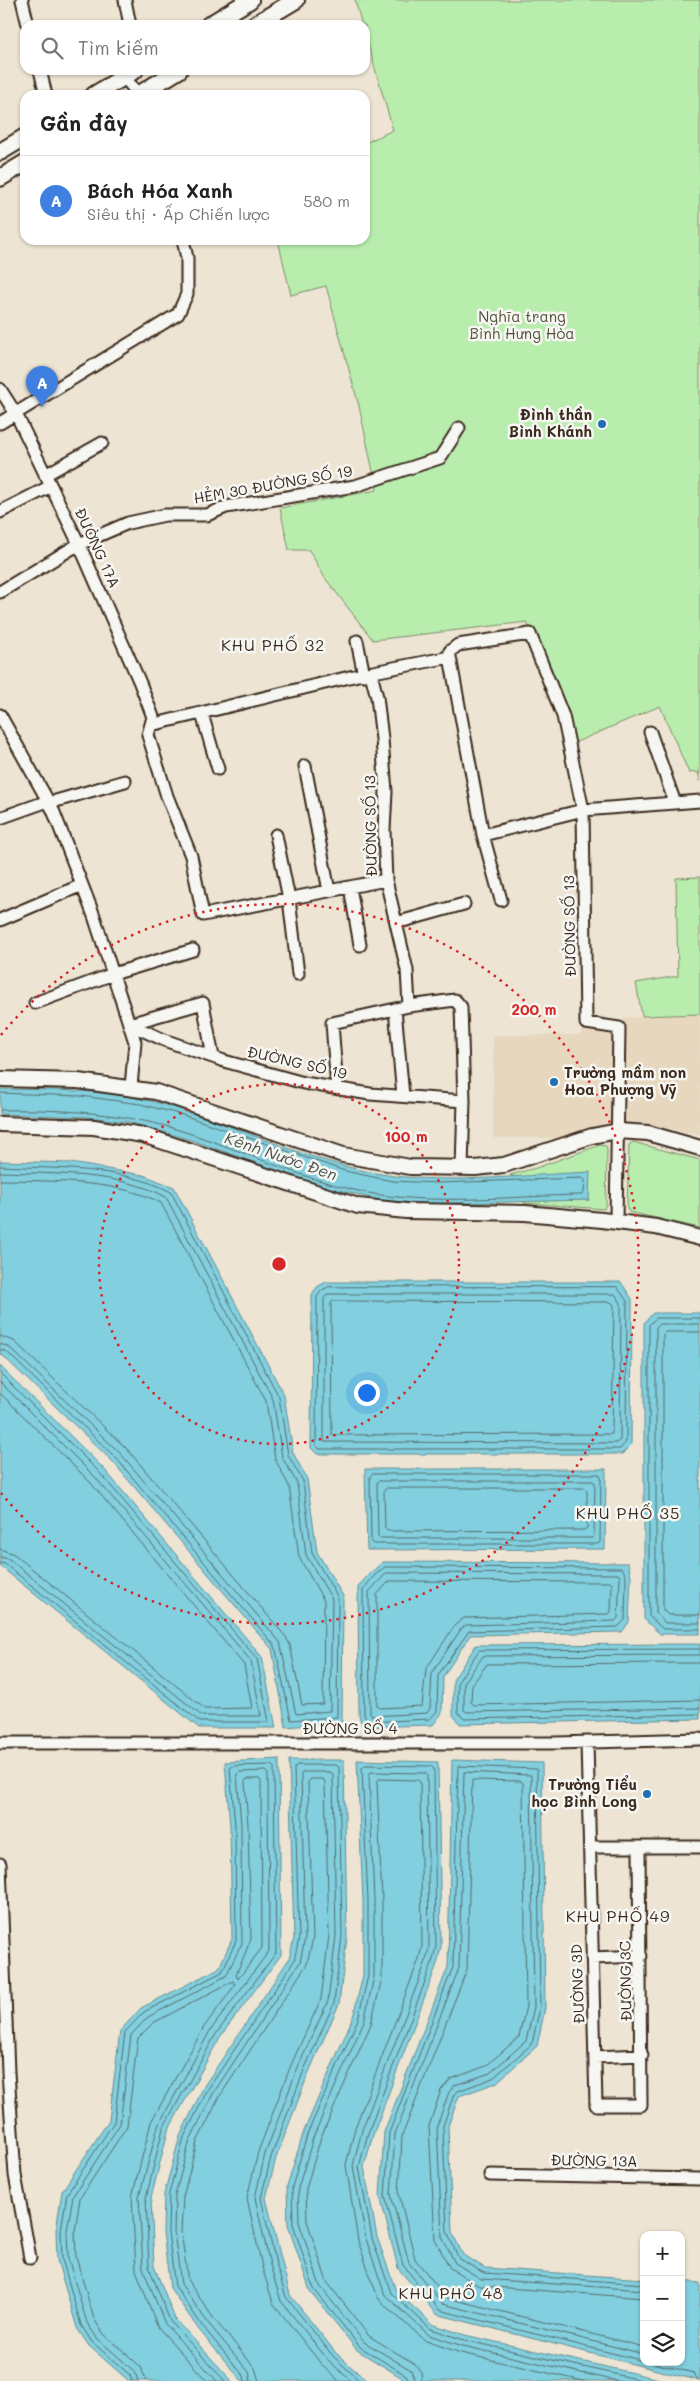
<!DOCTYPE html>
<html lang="vi">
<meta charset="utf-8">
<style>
:root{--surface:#fff;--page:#f2f2f2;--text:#222;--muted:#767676;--line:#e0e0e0;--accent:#1f6fb2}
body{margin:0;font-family:Mali,sans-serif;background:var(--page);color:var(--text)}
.controls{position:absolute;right:15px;bottom:15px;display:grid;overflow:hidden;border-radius:10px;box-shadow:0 1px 4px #0004}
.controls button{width:45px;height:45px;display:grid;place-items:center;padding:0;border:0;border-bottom:1px solid var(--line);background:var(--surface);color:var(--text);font:25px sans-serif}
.you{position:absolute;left:366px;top:1392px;width:18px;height:18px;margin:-12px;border:4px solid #fff;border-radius:50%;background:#1a73e8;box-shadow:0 0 0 8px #1a73e833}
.badge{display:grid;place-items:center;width:32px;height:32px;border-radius:50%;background:var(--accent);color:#fff;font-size:16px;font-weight:700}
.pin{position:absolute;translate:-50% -41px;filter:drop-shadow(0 1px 2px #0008)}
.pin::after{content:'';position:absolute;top:26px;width:18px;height:15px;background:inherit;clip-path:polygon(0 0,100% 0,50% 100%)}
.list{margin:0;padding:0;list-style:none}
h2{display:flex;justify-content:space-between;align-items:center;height:65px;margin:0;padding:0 20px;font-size:21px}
h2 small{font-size:16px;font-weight:400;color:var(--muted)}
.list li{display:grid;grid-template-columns:32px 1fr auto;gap:15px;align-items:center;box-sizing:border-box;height:90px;padding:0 20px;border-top:1px solid var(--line)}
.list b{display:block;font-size:19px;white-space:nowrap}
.list p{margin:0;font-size:16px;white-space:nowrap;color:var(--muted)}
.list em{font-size:16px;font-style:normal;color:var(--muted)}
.icon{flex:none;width:28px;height:28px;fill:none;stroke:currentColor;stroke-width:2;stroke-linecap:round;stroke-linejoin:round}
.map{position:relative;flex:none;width:700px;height:2381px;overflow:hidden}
.search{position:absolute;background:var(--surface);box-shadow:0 1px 4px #0004;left:20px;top:20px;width:350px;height:55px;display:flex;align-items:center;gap:12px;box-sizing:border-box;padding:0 18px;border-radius:15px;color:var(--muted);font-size:19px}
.panel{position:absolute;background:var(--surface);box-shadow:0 1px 4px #0004;left:20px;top:90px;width:350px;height:155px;border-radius:15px}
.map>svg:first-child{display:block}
.built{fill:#e7d7be}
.green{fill:#b9edae;stroke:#7a8c66}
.water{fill:#81cfdf;stroke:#658d92}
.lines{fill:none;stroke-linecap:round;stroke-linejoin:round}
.shore{stroke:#576c6b;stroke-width:1}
.minor-casing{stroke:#3b2a1e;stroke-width:15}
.tertiary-casing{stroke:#3b2a1e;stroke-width:18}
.secondary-casing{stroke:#3b2a1e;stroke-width:20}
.minor{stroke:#f6f6f2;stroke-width:11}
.tertiary{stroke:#f6f6f2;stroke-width:14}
.secondary{stroke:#f6f6f2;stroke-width:16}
.ring{fill:none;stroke:#d62828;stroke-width:2.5;stroke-dasharray:2.5 5}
.poi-dot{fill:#1f6fb2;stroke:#f6f6f2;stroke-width:2}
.labels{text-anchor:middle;stroke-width:5;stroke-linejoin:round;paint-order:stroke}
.park-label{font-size:15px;fill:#54513b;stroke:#f6f6f2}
.poi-label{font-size:15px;font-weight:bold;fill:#3b2a1e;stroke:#f6f6f2;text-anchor:end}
.street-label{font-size:15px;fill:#3b2a1e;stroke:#f6f6f2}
.neighbourhood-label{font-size:16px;letter-spacing:1px;fill:#3b2a1e;stroke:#f6f6f2}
.water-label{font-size:16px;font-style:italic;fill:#4c534e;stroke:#f6f6f2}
.centre{fill:#d62828;stroke:#f6f6f2;stroke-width:2.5}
.ring-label{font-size:15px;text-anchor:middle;font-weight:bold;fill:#d62828;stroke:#f6f6f2;stroke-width:5;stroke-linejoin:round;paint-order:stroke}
</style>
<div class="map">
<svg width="700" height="2381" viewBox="0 0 700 2381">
<rect width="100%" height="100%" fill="#ede4d3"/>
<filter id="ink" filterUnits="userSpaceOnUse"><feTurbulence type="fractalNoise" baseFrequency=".02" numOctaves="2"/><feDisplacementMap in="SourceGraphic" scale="10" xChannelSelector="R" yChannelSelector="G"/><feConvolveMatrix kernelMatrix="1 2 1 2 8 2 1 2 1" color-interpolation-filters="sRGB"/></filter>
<g filter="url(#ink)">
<path class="built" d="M700,1014V1134L626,1122L624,1018Z
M582,1027L601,1030L612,1037L615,1043L614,1121L559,1138H493V1035H581Z"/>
<path class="green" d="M355,0H700V781L698,772L689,773L660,706L574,743L527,622L373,640L325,578L309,550H289L280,508L377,490L359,406L326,286L291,295L278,240H365V143L393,130L365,34V25H362Z
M700,877V1014L642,1016L636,983L678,976L676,878Z
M633,1142L700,1160V1228L629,1212L627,1208L629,1145Z
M600,1145L606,1146L607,1150L606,1205L604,1209L524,1203L523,1201L589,1200L510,1175L536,1168Z"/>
<path class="water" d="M0,1089C54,1090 109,1089 162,1104C232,1123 299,1158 370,1172C439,1186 520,1175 590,1172L589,1200L420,1204L379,1200L322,1186L191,1140L128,1122L88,1117L0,1114Z
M0,1161L71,1163L143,1175L174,1187L284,1395L293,1453L307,1479L317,1552L343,1596L342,1722L286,1727L272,1649L113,1462L0,1353Z
M326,1282H621L632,1299L631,1445L622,1454H317L311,1448L312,1294L317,1287Z
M653,1313H700V1634H660L644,1619V1323Z
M0,1366L104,1469L262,1657L276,1728H199L0,1566Z
M365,1469H606L605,1549L367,1550Z
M383,1562L628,1563L631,1576L629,1622L622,1632L470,1635L443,1677L442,1713L433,1725L363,1727L359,1716L358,1587L369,1574Z
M700,1644V1719L460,1724L453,1715V1680L476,1645Z
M279,1759L281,1955L220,2037L168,2131L151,2198L154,2266L175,2319L232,2381H129L89,2346L77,2328L57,2260L56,2230L62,2191L109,2120L120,2031L141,2008L219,1968L232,1939L230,1826L225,1762Z
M289,1760H344L347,1937L339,2004L309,2072L276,2158L266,2198L290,2295L336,2353L367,2381H242L199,2330L170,2288L163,2232L164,2194L180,2136L204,2086L289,1959L294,1938Z
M357,1760L438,1762L441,1947L437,1964L373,2135L364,2167L377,2237L396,2291L432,2324L465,2335L668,2381H407L357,2350L310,2291L288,2225L287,2186L304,2131L353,2017L363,1975V1901Z
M452,1760L542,1763L545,2008L537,2046L496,2083L459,2096L448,2126L452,2232L463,2255L485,2268L644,2279V2362H681V2281L700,2283V2381L436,2314L398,2268L380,2196L384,2132L448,1967Z"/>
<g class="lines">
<path class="shore" d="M0,1093L81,1096L140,1104L183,1115L345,1171L392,1181L437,1183L582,1178L585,1180L584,1192L582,1195C511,1196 433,1206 363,1192C296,1178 234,1146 169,1127C114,1112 57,1109 0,1110
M0,1166C53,1169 123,1166 171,1192L279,1397L288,1455L303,1481L312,1553L338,1598L337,1717L291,1720L275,1646L116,1458L6,1351L0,1350
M0,1172C51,1174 121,1172 166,1197L273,1399L282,1457L297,1483L306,1555L332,1599L330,1711L296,1714L280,1642L121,1454L9,1347L0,1344
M0,1180C47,1181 120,1180 161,1203L266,1401L275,1459L289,1486L299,1557L324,1601L323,1704L302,1705L290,1645L286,1637L127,1449L14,1341L0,1336
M617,1287L627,1301L626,1442L620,1449H320L316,1446L317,1297L321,1291L328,1287Z
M328,1294H615L621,1303L620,1440L616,1443L324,1442V1299Z
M333,1301L611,1302L614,1305L612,1434L332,1435L331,1304Z
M700,1318H656L649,1325V1616L663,1629H700
M700,1324H659L656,1327V1613L665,1623H700
M700,1332H665L663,1334V1610L668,1615H700
M0,1373L100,1473L257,1659L269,1722H200L5,1564L0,1563
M0,1382L95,1477L251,1661L261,1716H202L9,1559L0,1557
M0,1393L90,1482L244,1665L252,1708L205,1709L14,1554L0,1549
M373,1474H599L601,1477L600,1542L598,1544H373L371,1542L370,1477Z
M379,1481H593L595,1483L594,1536L592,1538H379L378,1536L377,1483Z
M387,1488H585L587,1491V1528L584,1530L387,1531L385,1529L384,1491Z
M385,1567L622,1568L626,1576L625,1620L618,1627L469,1631L438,1675L437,1711L430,1719L368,1722L364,1715L363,1590L373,1577Z
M387,1573L618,1574L620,1577L618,1618L615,1621L466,1625L461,1629L432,1673L430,1708L427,1713L372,1716L370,1713L369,1592Z
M390,1581L610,1582L612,1584L611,1612L609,1614L464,1618L455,1625L426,1669L422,1706L380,1708L377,1706V1595Z
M700,1649L479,1650L458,1682V1712L464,1719L700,1714
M700,1655L483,1656L464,1683V1710L467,1712L700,1708
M700,1663L487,1664L472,1685L471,1702L474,1705L700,1700
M247,1779H259L261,1781L262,1948L238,1979L236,1975L251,1939L248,1825L245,1782Z
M644,2284L484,2273L459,2259L447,2232L443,2126L454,2094L458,2091L493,2078L532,2044L540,2007L537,1769L458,1766L453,1967L389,2133L385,2196L403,2265L439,2310L644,2361
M644,2290L481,2279L455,2263L442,2237L437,2126L449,2092L455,2085L490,2073L526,2041L534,2007L531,1775L464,1772L459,1968L395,2134L391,2195L409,2263L443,2304L644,2354
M644,2298L479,2286L450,2268L435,2240L429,2126L441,2090L451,2079L486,2066L519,2037L526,2006L523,1783L521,1781L472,1780L467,1969L402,2136L399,2194L415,2259L447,2298L644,2347
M649,2362L694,2373L698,2381
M132,2381L130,2375L92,2342L81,2325L62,2259L61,2230L67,2194L114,2122L125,2032L144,2012L222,1972L236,1941L235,1825L230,1768L233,1766L272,1765L274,1767L276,1953L216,2034L163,2128L146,2198L149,2267L170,2321L225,2381
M138,2381L135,2372L97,2338L87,2323L68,2258L67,2230L73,2196L120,2124L131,2035L148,2017L226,1976L242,1943L241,1825L237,1774L239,1772L266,1771L268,1773L269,1951L210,2031L158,2126L139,2197L143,2268L165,2324L217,2381
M146,2381L141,2367L103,2333L94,2319L76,2257L75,2231L80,2198L127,2126L138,2038L153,2023L233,1981L235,1985L204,2027L151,2122L132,2197L136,2270L157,2326L207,2381
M245,2381L244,2376L203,2327L175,2286L168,2232L169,2194L184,2137L208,2089L294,1961L299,1938L294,1768L297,1765H336L339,1767L342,1936L334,2003L304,2070L271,2157L261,2198L276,2264L286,2297L333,2356L360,2381
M251,2381L249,2372L208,2323L181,2284L174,2232L175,2195L190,2140L214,2092L300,1962L305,1938L301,1774L303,1772H330L333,1774L336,1936L328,2001L298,2067L265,2154L255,2198L270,2265L281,2301L328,2360L351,2381
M259,2381L255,2368L214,2319L188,2281L181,2231L183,2197L197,2142L220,2096L307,1964L313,1938L308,1782L311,1779H323L325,1782L329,1935L321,1999L291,2065L258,2152L247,2198L262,2267L273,2303L322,2365L339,2381
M409,2381L406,2375L360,2347L314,2289L293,2224L292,2187L308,2132L358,2019L368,1976V1901L362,1768L365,1765L431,1766L434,1769L436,1947L432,1963L368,2133L359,2167L372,2238L391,2293L431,2329L464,2340L645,2381
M415,2381L411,2370L364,2342L320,2286L299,2222L298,2188L314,2135L364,2021L374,1977V1901L369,1774L371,1772L425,1773L427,1775L429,1947L426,1961L362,2130L353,2166L366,2239L385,2295L429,2335L463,2346L617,2381
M422,2381L421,2372L415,2364L369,2336L327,2282L307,2221L306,2189L321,2137L371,2024L382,1978V1901L377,1782L379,1779L418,1780L420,1782L422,1946L419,1959L355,2128L346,2165L358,2241L378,2298L384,2305L426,2341L461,2353L583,2381"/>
<defs>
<path id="minor" d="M22,0L28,25
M125,0L130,25
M40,70L46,95
M124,77L139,95
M0,389L16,414L79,544L140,683L153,717L148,735L167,796L191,856L203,915L386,880
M0,423L178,314L187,294V258L183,240
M45,475L102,443
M0,512L51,486
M0,592L79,544L128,523L165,515H207L226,507L355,486L440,458L459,428
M357,641L364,675
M450,657V651L458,645L530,634L563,716L583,810L483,835
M371,674L377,697L382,739L386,792L384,830L386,880L407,970L409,1006
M202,714L218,769
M0,715L53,810L94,916L135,1042L131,1087
M151,725L358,675L450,657L483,835L501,900
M650,732L675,803
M305,766L329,891
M49,803L125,781
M0,818L48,801
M276,835L289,899L298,974
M350,887L360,945
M0,920L82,885
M396,923L464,904
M35,1003L113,974L193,950
M395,1009L403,1096
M129,1024L164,1040L224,1061L304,1083L370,1094L464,1101
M129,1024L203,1003L213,1057
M337,1088L332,1023L409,1006L455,1000L461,1007L464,1101L462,1168
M616,1221L619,1028L586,1023L583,810L700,801
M587,1742L596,2105H641L639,1847
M0,1743H556L700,1739
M590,1847H700
M0,1864L8,2072L15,2175L30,2258
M592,1958L641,1956
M595,2057L642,2055
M490,2175L700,2179"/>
<path id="tertiary" d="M0,1079L78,1081L156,1092L343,1155L410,1167L475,1168L504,1165L592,1136L618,1131L648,1133L700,1148
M0,1124L94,1127L143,1135L358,1206L406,1211L525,1213L602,1220L656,1227L700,1238"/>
<path id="secondary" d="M209,25L250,0
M254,25L296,0
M94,95L135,70
M138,95L179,70
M0,152L25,137
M0,178L25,163"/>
</defs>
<use href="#minor" class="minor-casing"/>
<use href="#tertiary" class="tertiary-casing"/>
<use href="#secondary" class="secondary-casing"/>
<use href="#minor" class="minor"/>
<use href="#tertiary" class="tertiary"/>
<use href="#secondary" class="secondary"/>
</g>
</g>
<g class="ring">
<circle cx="279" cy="1264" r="180"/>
<path d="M1 1035A360 360 0 1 1 1 1493"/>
</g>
<g class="poi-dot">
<circle cx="602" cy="424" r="5"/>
<circle cx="554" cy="1082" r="5"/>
<circle cx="647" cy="1794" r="5"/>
</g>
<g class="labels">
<g class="park-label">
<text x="522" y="322">Nghĩa trang<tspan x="522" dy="17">Bình Hưng Hòa</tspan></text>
</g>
<g class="poi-label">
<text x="592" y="420">Đình thần<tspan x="592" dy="17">Bình Khánh</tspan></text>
<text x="564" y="1078" text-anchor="start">Trường mầm non<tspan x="564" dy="17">Hoa Phượng Vỹ</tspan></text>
<text x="637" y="1790">Trường Tiểu<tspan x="637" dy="17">học Bình Long</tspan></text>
</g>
<g class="street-label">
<text transform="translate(273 485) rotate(-10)" y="5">HẺM 30 ĐƯỜNG SỐ 19</text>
<text transform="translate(97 548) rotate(65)" y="5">ĐƯỜNG 17A</text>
<text transform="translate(371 826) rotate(-91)" y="5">ĐƯỜNG SỐ 13</text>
<text transform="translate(570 926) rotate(-91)" y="5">ĐƯỜNG SỐ 13</text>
<text transform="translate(297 1063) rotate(13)" y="5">ĐƯỜNG SỐ 19</text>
<text x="350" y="1734">ĐƯỜNG SỐ 4</text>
<text transform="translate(626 1981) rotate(-91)" y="5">ĐƯỜNG 3C</text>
<text transform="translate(578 1984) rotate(-92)" y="5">ĐƯỜNG 3D</text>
<text transform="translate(594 2161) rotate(1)" y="5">ĐƯỜNG 13A</text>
</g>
<g class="neighbourhood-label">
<text x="273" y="651">KHU PHỐ 32</text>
<text x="628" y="1519">KHU PHỐ 35</text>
<text x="618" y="1922">KHU PHỐ 49</text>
<text x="451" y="2299">KHU PHỐ 48</text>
</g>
<g class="water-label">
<text transform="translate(281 1156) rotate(19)" y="6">Kênh Nước Đen</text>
</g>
</g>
<circle cx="279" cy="1264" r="8" class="centre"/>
<g class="ring-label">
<text x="534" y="1015">200 m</text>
<text x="406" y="1142">100 m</text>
</g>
</svg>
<div class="controls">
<button>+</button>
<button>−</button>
<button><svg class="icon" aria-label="layers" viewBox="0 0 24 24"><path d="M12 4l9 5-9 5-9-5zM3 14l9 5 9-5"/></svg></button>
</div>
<div class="you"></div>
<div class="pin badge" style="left:42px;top:407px;background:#3f7fe0">A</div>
<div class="search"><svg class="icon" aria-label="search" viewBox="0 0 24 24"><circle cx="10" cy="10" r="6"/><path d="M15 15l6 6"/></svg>Tìm kiếm</div>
<section class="panel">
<h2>Gần đây<small></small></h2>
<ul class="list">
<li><span class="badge" style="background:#3f7fe0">A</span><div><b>Bách Hóa Xanh</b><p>Siêu thị · Ấp Chiến lược</p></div><em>580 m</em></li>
</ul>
</section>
</div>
